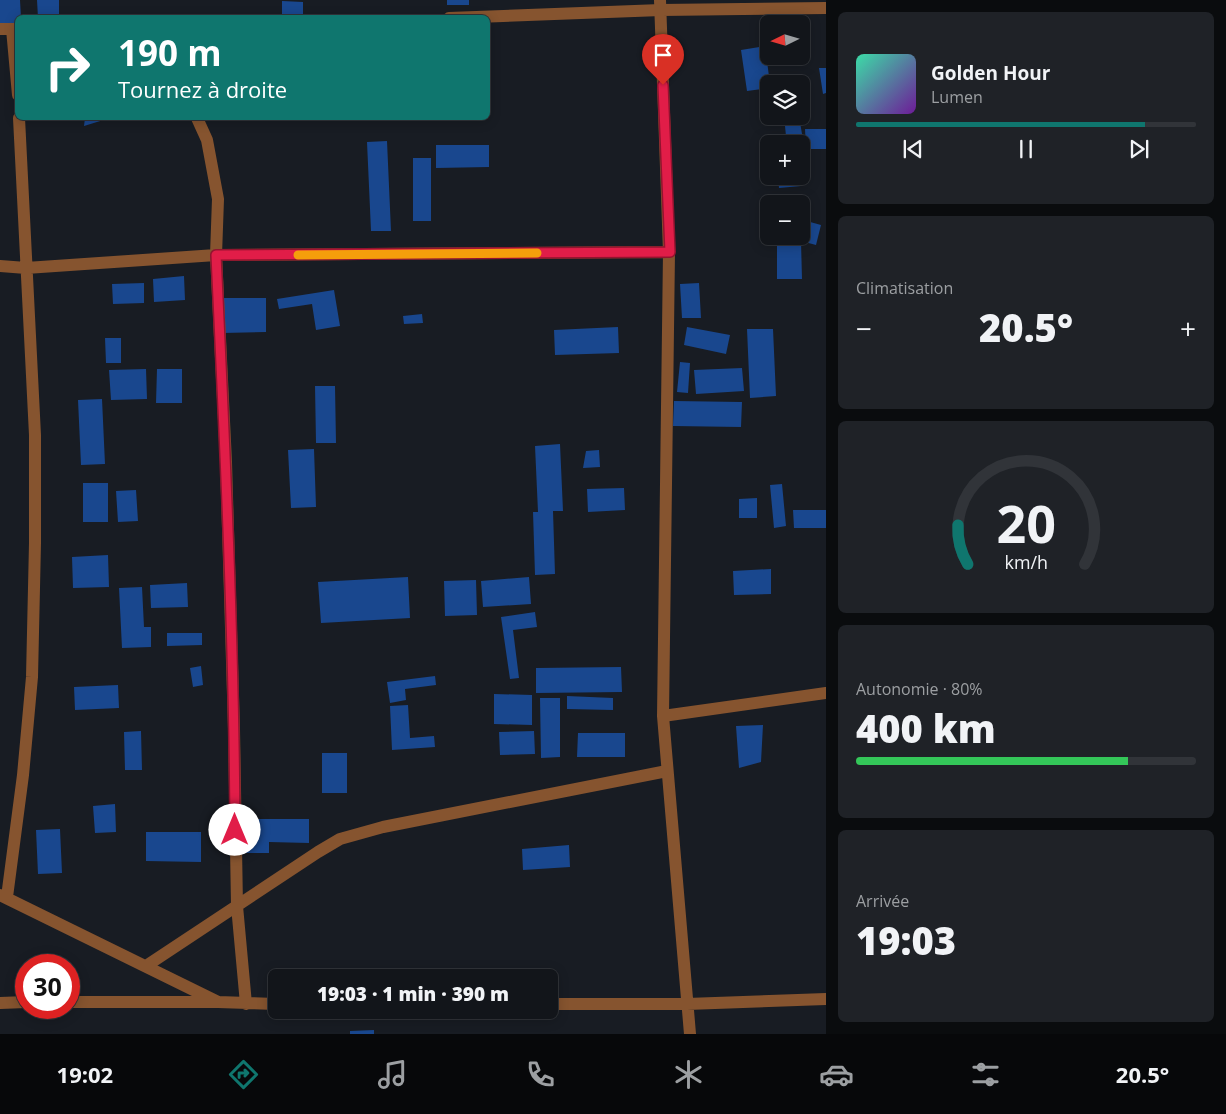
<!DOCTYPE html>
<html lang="fr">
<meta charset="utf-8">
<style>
:root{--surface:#12151a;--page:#1f2227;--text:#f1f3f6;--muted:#9c9fa2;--line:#313439;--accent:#0f766e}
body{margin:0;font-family:"Open Sans",sans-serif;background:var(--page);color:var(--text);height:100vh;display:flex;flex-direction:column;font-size:19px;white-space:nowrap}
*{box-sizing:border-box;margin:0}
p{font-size:16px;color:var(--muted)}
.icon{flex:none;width:28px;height:28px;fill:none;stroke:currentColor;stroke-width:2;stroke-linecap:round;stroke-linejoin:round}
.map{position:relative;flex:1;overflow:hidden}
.panel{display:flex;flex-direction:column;gap:12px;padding:12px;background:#0a0c0e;width:400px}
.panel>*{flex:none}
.top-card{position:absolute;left:15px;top:15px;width:475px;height:105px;border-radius:8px;box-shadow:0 2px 12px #0003,0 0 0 1px var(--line);background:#0f766e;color:#fff;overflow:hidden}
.needle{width:32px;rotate:265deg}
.tools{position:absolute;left:760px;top:15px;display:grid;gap:10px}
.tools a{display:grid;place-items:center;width:50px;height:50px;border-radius:8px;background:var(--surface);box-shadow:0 2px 12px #0003,0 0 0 1px var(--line);font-size:25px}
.speed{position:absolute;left:15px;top:954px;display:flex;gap:10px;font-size:25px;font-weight:700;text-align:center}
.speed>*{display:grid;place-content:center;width:65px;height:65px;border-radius:50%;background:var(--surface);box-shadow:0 2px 12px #0003,0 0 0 1px var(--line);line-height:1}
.speed .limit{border:8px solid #d22;background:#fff;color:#111}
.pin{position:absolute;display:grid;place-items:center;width:42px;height:42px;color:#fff;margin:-51px -21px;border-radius:50% 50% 50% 0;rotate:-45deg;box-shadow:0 0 5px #0007}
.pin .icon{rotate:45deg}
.me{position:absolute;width:55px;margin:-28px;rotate:0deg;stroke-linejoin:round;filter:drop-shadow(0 0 4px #0008)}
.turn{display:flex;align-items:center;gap:18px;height:105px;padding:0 20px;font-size:22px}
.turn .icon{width:65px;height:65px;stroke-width:2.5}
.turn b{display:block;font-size:35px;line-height:42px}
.big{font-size:38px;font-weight:800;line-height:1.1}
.panel .widget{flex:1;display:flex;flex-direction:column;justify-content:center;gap:8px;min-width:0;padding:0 18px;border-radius:8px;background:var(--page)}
.panel .dial{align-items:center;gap:0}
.dial svg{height:130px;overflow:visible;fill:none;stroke:var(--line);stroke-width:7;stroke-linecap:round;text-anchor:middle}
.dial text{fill:var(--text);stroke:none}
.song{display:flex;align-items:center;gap:15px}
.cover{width:60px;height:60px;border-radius:8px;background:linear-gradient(135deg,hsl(160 70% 55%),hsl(280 70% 35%))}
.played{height:5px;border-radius:2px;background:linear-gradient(90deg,var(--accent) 85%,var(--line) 85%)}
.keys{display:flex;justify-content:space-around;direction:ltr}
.heat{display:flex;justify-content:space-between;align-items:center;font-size:28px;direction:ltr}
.charge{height:8px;border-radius:4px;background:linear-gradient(90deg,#34c759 80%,var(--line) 0)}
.trip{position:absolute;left:268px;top:969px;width:290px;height:50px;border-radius:8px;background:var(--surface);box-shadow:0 2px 12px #0003,0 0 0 1px var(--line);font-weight:800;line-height:50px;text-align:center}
.dock{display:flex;height:80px;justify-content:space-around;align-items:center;background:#07080a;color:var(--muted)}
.dock .icon{width:35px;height:35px}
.dock .active{color:var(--accent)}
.dock b{font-size:22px;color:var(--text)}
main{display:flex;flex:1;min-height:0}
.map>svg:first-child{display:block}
.building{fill:#19478e}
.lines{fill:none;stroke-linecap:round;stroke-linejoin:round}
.street{stroke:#86542f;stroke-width:12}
.route-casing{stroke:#92132f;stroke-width:12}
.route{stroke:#e11d48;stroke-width:9}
.slow{stroke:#f59e0b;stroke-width:9}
</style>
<main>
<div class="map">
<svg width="826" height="1034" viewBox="0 0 826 1034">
<rect width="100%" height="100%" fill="#181c23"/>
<path class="building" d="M 0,0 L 20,0 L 21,18 L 18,18 L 18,23 L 0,24 Z
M 37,0 L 59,0 L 59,18 L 38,18 Z
M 447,0 L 469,0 L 469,5 L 447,5 Z
M 282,1 L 303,2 L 303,15 L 282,15 Z
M 765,46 L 770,84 L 769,84 L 769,88 L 747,91 L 741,50 Z
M 819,68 L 826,68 L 826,93 L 823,94 Z
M 784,116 L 799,116 L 802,134 L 786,136 Z
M 85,118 L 110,118 L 84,126 Z
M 805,129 L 826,129 L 826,149 L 806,149 Z
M 387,141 L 391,231 L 371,231 L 367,142 Z
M 436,145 L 489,145 L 489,167 L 436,168 Z
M 413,158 L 431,158 L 431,221 L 413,221 Z
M 778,176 L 801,176 L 801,186 L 779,188 Z
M 801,194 L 801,204 L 777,204 L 777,195 Z
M 803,220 L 821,225 L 816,245 L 801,241 L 802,279 L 777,279 L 777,236 L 801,236 Z
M 184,276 L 185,300 L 154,302 L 153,279 Z
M 144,283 L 144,303 L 113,304 L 112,284 Z
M 699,283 L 701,318 L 682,318 L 680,284 Z
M 334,290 L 340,326 L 316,330 L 312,304 L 279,309 L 277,299 Z
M 222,298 L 266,298 L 266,332 L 222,333 Z
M 422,314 L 423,323 L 404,324 L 403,316 Z
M 618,327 L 619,353 L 555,355 L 554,330 Z
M 687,327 L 730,335 L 726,354 L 684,345 Z
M 747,329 L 773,329 L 776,396 L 750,398 Z
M 105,338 L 121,338 L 121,363 L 106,363 Z
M 680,362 L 690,363 L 688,393 L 677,392 Z
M 742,368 L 744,391 L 696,394 L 694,370 Z
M 146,369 L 147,399 L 111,400 L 109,370 Z
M 157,369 L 182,369 L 182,403 L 156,403 Z
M 315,386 L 335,386 L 336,443 L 316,443 Z
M 102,399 L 105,464 L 81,465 L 78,400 Z
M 674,401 L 742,402 L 741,427 L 673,426 Z
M 560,444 L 563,511 L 553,511 L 555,574 L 535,575 L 533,512 L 538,512 L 535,446 Z
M 314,449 L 316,507 L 291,508 L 288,450 Z
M 599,450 L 600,467 L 583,468 L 586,451 Z
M 83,483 L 108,483 L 108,522 L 83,522 Z
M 782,484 L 786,526 L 774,528 L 770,485 Z
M 624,488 L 625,510 L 588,512 L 587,489 Z
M 136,490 L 138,521 L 118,522 L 116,491 Z
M 757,498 L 757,518 L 739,518 L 739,499 Z
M 793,510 L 826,510 L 826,528 L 794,528 Z
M 108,555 L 109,587 L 73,588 L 72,557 Z
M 771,569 L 771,594 L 734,595 L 733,571 Z
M 408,577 L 410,618 L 321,623 L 318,582 Z
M 529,577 L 531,604 L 483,607 L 481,581 Z
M 476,580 L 477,615 L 445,616 L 444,581 Z
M 187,583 L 188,607 L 151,608 L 150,585 Z
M 142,587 L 144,627 L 151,627 L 151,647 L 122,648 L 119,588 Z
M 535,612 L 537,627 L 513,630 L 519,678 L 510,679 L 501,617 Z
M 167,633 L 202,633 L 202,645 L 167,646 Z
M 201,666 L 203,685 L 193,687 L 190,668 Z
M 621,667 L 622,692 L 536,693 L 536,668 Z
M 435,676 L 436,685 L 405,689 L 406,700 L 390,703 L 387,682 Z
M 118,685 L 119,708 L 75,710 L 74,687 Z
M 494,694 L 532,695 L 532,725 L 494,724 Z
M 567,696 L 613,698 L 613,710 L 567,709 Z
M 540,698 L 560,698 L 560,757 L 541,758 Z
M 408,705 L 410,738 L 434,736 L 435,747 L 392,750 L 390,706 Z
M 763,725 L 761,762 L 739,768 L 736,726 Z
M 141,731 L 142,770 L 125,770 L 124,732 Z
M 534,731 L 535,754 L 500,755 L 499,732 Z
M 578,733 L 625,733 L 625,757 L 577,757 Z
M 322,753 L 347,753 L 347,793 L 322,793 Z
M 115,804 L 116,832 L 95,833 L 93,806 Z
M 246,819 L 309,819 L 309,843 L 269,842 L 269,853 L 246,853 Z
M 60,829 L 62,873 L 38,874 L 36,830 Z
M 146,832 L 201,832 L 201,862 L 146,861 Z
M 569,845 L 570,867 L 523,870 L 522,849 Z
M 374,1030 L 374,1034 L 350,1034 L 350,1031 Z"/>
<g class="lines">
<path class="street" d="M 660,0 L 669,252 L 663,716 L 690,1034
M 449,18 L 661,10 L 826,8
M 0,29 L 18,29
M 12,29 L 18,95
M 197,118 L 207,140 L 218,199 L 216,255 L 226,462 L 234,729 L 237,906 L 246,1004
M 0,266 L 26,268 L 216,255 L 669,252
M 663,716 L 826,693
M 0,895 L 218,1002
M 7,897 L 23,775 L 32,677 L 35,543 L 35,435 L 19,118
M 146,966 L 318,852 L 340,839 L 383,827 L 667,771
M 69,1002 L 218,1002 L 276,1004
M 0,1003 L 26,1002
M 549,1004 L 687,1004 L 826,999"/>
</g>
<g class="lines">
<defs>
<path id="route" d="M 235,830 C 234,639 225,447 216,255 L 670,252 L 663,85"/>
</defs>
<use href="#route" class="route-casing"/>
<use href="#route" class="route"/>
<path class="slow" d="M 298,255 L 537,253"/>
</g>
</svg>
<div class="tools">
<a><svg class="needle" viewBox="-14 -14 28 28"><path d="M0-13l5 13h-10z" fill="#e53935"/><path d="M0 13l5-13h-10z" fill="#9c9fa2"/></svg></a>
<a><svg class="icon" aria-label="layers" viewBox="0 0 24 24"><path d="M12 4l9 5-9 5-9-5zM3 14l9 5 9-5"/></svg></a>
<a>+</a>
<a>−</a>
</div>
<div class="speed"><div class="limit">30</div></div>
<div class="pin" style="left:663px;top:85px;background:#d93025"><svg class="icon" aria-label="arrive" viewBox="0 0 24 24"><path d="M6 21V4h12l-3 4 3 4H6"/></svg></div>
<svg class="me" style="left:235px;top:830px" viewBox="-20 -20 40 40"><circle r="19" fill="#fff"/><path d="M0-13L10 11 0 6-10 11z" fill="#e11d48"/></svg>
<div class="trip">19:03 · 1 min · 390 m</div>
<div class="top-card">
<div class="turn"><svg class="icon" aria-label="right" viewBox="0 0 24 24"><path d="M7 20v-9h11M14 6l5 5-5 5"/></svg><div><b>190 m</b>Tournez à droite</div></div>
</div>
</div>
<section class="panel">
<div class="widget">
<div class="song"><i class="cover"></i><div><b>Golden Hour</b><p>Lumen</p></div></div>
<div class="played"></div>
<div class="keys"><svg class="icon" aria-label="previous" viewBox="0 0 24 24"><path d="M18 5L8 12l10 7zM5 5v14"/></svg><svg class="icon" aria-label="pause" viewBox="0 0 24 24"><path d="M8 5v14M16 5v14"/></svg><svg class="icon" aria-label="next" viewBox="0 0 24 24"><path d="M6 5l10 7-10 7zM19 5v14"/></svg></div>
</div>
<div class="widget"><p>Climatisation</p>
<div class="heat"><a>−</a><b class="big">20.5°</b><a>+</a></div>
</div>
<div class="widget dial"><svg viewBox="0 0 100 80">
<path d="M14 69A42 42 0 1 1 86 69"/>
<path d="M14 69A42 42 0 0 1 8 45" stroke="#0f766e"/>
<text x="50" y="56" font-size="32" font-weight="700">20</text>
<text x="50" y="72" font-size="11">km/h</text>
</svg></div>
<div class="widget"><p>Autonomie · 80%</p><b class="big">400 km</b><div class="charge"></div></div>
<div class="widget"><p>Arrivée</p><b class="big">19:03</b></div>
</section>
</main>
<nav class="dock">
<b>19:02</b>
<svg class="icon active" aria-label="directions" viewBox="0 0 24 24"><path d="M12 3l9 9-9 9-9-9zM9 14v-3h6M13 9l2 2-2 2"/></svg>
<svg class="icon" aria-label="music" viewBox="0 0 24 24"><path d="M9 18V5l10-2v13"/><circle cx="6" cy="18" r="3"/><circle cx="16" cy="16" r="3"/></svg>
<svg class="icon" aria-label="phone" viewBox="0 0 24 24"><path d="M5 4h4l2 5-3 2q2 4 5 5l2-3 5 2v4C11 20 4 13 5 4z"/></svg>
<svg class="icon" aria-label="climate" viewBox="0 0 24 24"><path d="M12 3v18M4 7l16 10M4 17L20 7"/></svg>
<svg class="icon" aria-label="car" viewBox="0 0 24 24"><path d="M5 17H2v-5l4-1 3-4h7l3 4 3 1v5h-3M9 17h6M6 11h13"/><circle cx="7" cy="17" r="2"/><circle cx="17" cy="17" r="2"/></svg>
<svg class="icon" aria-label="filters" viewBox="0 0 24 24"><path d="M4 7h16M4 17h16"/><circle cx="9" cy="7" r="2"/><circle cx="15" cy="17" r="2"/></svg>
<b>20.5°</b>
</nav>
